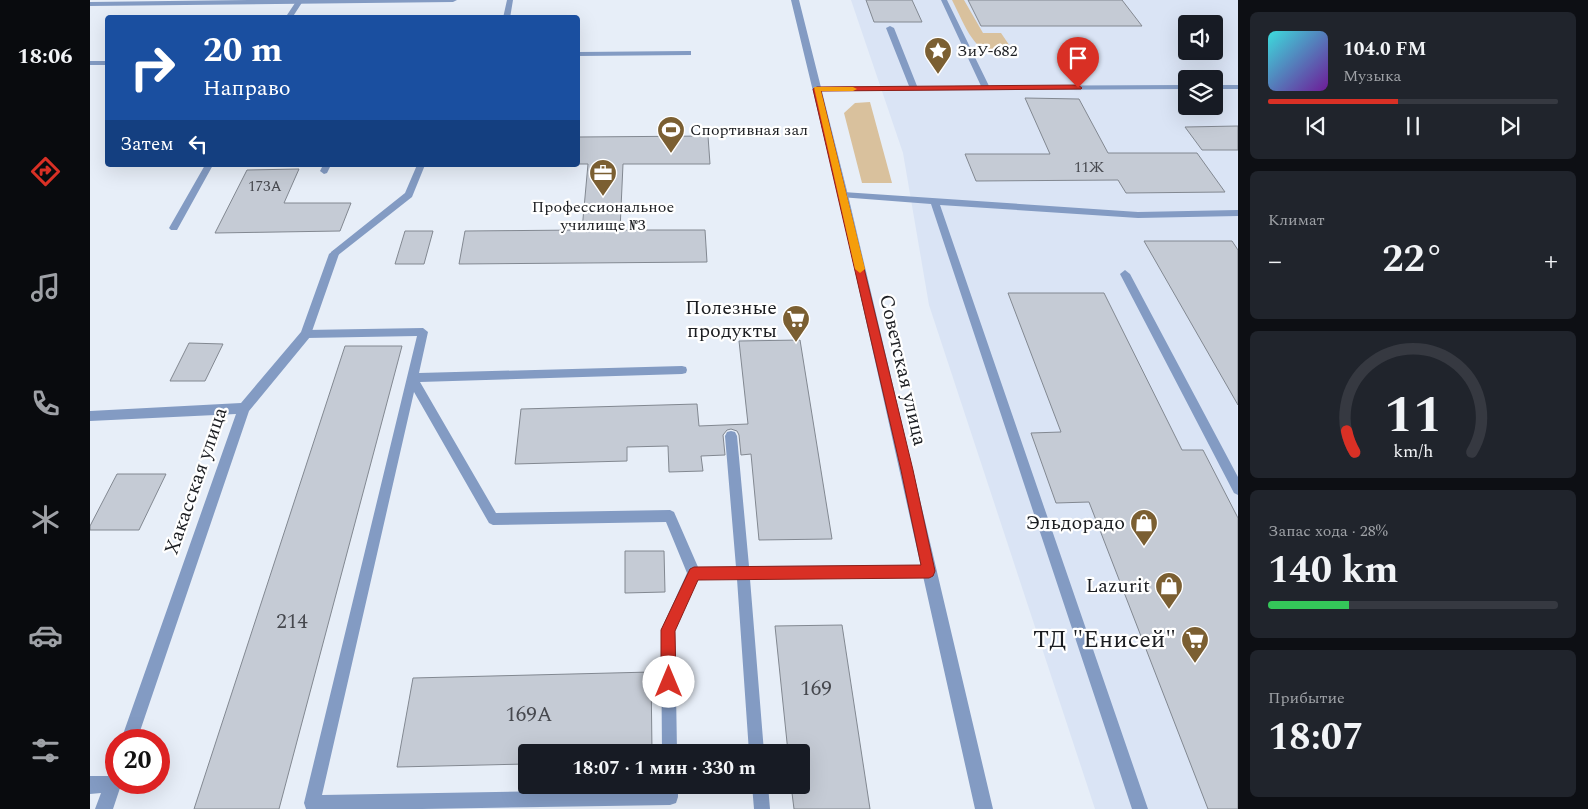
<!DOCTYPE html>
<html lang="ru">
<meta charset="utf-8">
<style>
:root{--surface:#171b24;--page:#20242c;--text:#f1f3f6;--muted:#9ea1a6;--line:#363941;--accent:#d93025}
body{margin:0;font-family:Spectral,serif;background:var(--page);color:var(--text);height:100vh;display:flex;flex-direction:column;font-size:19px;white-space:nowrap}
*{box-sizing:border-box;margin:0}
p{font-size:16px;color:var(--muted)}
.icon{flex:none;width:28px;height:28px;fill:none;stroke:currentColor;stroke-width:2;stroke-linecap:round;stroke-linejoin:round}
.map{position:relative;flex:1;overflow:hidden}
.side{display:flex;flex-direction:column;gap:12px;padding:12px;background:#0d0f14;width:350px}
.side>*{flex:none}
.guide{position:absolute;left:15px;top:15px;width:475px;height:152px;border-radius:5px;box-shadow:0 5px 20px #0002;background:#1a4fa0;color:#fff;overflow:hidden}
.controls{position:absolute;left:1088px;top:15px;display:grid;gap:10px}
.controls a{display:grid;place-items:center;width:45px;height:45px;border-radius:5px;background:var(--surface);box-shadow:0 5px 20px #0002;font-size:25px}
.speed{position:absolute;left:15px;top:729px;display:flex;gap:10px;font-size:25px;font-weight:700;text-align:center}
.speed>*{display:grid;place-content:center;width:65px;height:65px;border-radius:50%;background:var(--surface);box-shadow:0 5px 20px #0002;line-height:1}
.speed .limit{border:8px solid #d22;background:#fff;color:#111}
.pin{position:absolute;display:grid;place-items:center;width:42px;height:42px;color:#fff;margin:-51px -21px;border-radius:50% 50% 50% 0;rotate:-45deg;box-shadow:0 0 5px #0007}
.pin .icon{rotate:45deg}
.me{position:absolute;width:55px;margin:-28px;rotate:0deg;stroke-linejoin:round;filter:drop-shadow(0 0 4px #0008)}
.turn{display:flex;align-items:center;gap:18px;height:105px;padding:0 15px;font-size:22px}
.turn .icon{width:65px;height:65px;stroke-width:2.5}
.turn b{display:block;font-size:35px;line-height:42px}
.then{display:flex;align-items:center;height:48px;padding:0 15px;background:#0003;gap:10px;font-size:19px}
.big{font-size:38px;font-weight:700;line-height:1.1}
.side .tile{flex:1;display:flex;flex-direction:column;justify-content:center;gap:8px;min-width:0;padding:0 18px;border-radius:8px;background:var(--page)}
.side .dial{align-items:center;gap:0}
.dial svg{height:130px;overflow:visible;fill:none;stroke:var(--line);stroke-width:7;stroke-linecap:round;text-anchor:middle}
.dial text{fill:var(--text);stroke:none}
.song{display:flex;align-items:center;gap:15px}
.cover{width:60px;height:60px;border-radius:8px;background:linear-gradient(135deg,hsl(180 70% 55%),hsl(280 70% 35%))}
.played{height:5px;border-radius:2px;background:linear-gradient(90deg,var(--accent) 45%,var(--line) 45%)}
.keys{display:flex;justify-content:space-around;direction:ltr}
.heat{display:flex;justify-content:space-between;align-items:center;font-size:28px;direction:ltr}
.charge{height:8px;border-radius:4px;background:linear-gradient(90deg,#34c759 28%,var(--line) 0)}
.trip{position:absolute;left:428px;top:744px;width:292px;height:50px;border-radius:5px;background:var(--surface);box-shadow:0 5px 20px #0002;font-weight:700;line-height:50px;text-align:center}
main{display:flex;flex:1;min-height:0}
.tab-bar{display:flex;flex-direction:column;width:90px;justify-content:space-around;align-items:center;background:#090b0e;color:var(--muted)}
.tab-bar .icon{width:35px;height:35px}
.tab-bar .current{color:var(--accent)}
.tab-bar b{font-size:22px;color:var(--text)}
.map>svg:first-child{display:block}
.built{fill:#dae4f5;fill-rule:evenodd}
.green{fill:#d9c19d}
.building{fill:#c5cbd5;stroke:#828891}
.lines{fill:none;stroke-linecap:round;stroke-linejoin:round}
.lane{fill:#839bc3;fill-rule:evenodd}
.street{fill:#839bc3;fill-rule:evenodd}
.route{fill:#d93025;stroke:#8d1f18}
.slow{fill:#f59e0b}
.labels{text-anchor:middle;dominant-baseline:central;stroke-width:4.5;stroke-linejoin:round;paint-order:stroke}
.far-number-label{font-size:15px;fill:#46484e}
.far-poi-label{font-size:16px;fill:#1b1d21;stroke:#fff;text-anchor:start}
.poi-label{font-size:20px;fill:#1b1d21;stroke:#fff;text-anchor:end}
.street-label{font-size:20px;fill:#1b1d21;stroke:#fff}
.near-number-label{font-size:21px;fill:#46484e}
.near-poi-label{font-size:24px;fill:#1b1d21;stroke:#fff;text-anchor:end}
</style>
<main>
<nav class="tab-bar">
<b>18:06</b>
<svg class="icon current" aria-label="directions" viewBox="0 0 24 24"><path d="M12 3l9 9-9 9-9-9zM9 14v-3h6M13 9l2 2-2 2"/></svg>
<svg class="icon" aria-label="music" viewBox="0 0 24 24"><path d="M9 18V5l10-2v13"/><circle cx="6" cy="18" r="3"/><circle cx="16" cy="16" r="3"/></svg>
<svg class="icon" aria-label="phone" viewBox="0 0 24 24"><path d="M5 4h4l2 5-3 2q2 4 5 5l2-3 5 2v4C11 20 4 13 5 4z"/></svg>
<svg class="icon" aria-label="climate" viewBox="0 0 24 24"><path d="M12 3v18M4 7l16 10M4 17L20 7"/></svg>
<svg class="icon" aria-label="car" viewBox="0 0 24 24"><path d="M5 17H2v-5l4-1 3-4h7l3 4 3 1v5h-3M9 17h6M6 11h13"/><circle cx="7" cy="17" r="2"/><circle cx="17" cy="17" r="2"/></svg>
<svg class="icon" aria-label="filters" viewBox="0 0 24 24"><path d="M4 7h16M4 17h16"/><circle cx="9" cy="7" r="2"/><circle cx="15" cy="17" r="2"/></svg>
</nav>
<div class="map">
<svg width="1148" height="809" viewBox="0 0 1148 809">
<rect width="100%" height="100%" fill="#e7eef8"/>
<path class="built" d="M 761,0 L 1148,0 L 1148,809 L 1005,809 L 839,305 L 813,153 ZM 1096,24 L 1124,24 L 1124,51 L 1096,51 ZM 1096,79 L 1124,79 L 1124,106 L 1096,106 Z"/>
<path class="green" d="M 862,0 L 874,0 L 893,33 L 911,33 L 926,55 C 886,63 877,29 862,0 Z
M 780,102 L 802,183 L 772,183 L 754,113 L 765,103 Z"/>
<path class="building" d="M 776,0 L 822,0 L 832,22 L 784,22 Z
M 878,0 L 1032,0 L 1052,26 L 891,26 Z
M 935,98 L 989,99 L 1018,153 L 1107,153 L 1135,192 L 1036,193 L 1028,180 L 886,181 L 875,154 L 960,154 Z
M 1148,126 L 1148,150 L 1112,150 L 1095,127 Z
M 618,136 L 620,164 L 533,164 L 530,230 L 615,230 L 617,262 L 369,264 L 375,231 L 492,230 L 498,164 L 488,164 L 488,137 Z
M 209,169 L 194,203 L 261,203 L 250,231 L 125,233 L 157,170 Z
M 315,231 L 343,231 L 334,264 L 305,264 Z
M 1054,241 L 1142,241 L 1148,250 L 1148,405 Z
M 918,293 L 1014,293 L 1092,450 L 1113,450 L 1148,518 L 1148,809 L 1118,809 L 999,502 L 966,503 L 941,433 L 971,432 Z
M 710,340 L 742,539 L 669,540 L 661,454 L 651,455 L 649,435 L 647,431 L 641,429 L 637,430 L 633,435 L 635,455 L 611,456 L 613,471 L 579,472 L 578,446 L 537,447 L 537,461 L 425,464 L 431,409 L 607,404 L 609,426 L 658,424 L 649,341 Z
M 99,343 L 133,344 L 115,381 L 80,381 Z
M 255,346 L 312,346 L 189,809 L 104,809 Z
M 27,474 L 76,474 L 49,530 L 0,530 L 0,526 Z
M 535,551 L 574,551 L 575,592 L 535,593 Z
M 752,625 L 780,809 L 704,809 L 701,785 L 711,785 L 711,752 L 698,752 L 685,626 Z
M 561,672 L 562,752 L 436,752 L 436,764 L 307,767 L 323,678 Z"/>
<g class="lines">
<path class="lane" d="M 207,0 L 213,1 L 202,18 L 195,18 Z
M 417,0 L 423,0 L 420,18 L 413,18 Z
M 851,0 L 857,0 L 899,86 L 1096,85 L 1096,89 L 724,91 L 724,87 L 727,87 L 819,86 L 796,28 L 800,26 L 804,28 L 827,86 L 891,86 Z
M 598,51 L 601,51 L 601,55 L 488,56 L 488,52 Z
M 0,61 L 18,61 L 18,65 L 0,65 Z
M 1124,85 L 1148,85 L 1148,89 L 1124,89 Z
M 115,165 L 123,165 L 87,230 L 81,230 L 79,228 Z
M 233,165 L 241,165 L 237,173 L 234,174 L 230,171 Z
M 327,165 L 335,165 L 322,197 L 247,256 L 241,256 L 241,252 L 315,193 Z
M 753,192 L 1048,212 L 1148,210 L 1148,216 L 1048,218 L 850,205 L 1058,809 L 1042,809 L 841,204 L 750,197 L 750,193 Z
M 1035,270 L 1040,274 L 1148,477 L 1148,495 L 1144,493 L 1030,274 Z
M 333,328 L 338,332 L 329,373 L 592,366 L 596,367 L 597,370 L 596,373 L 592,374 L 330,382 L 406,513 L 580,510 L 584,512 L 608,567 L 646,567 L 635,436 L 637,432 L 641,431 L 645,432 L 647,436 L 659,566 L 839,565 L 844,566 L 846,571 L 844,576 L 839,577 L 660,579 L 674,752 L 659,752 L 647,579 L 608,579 L 585,630 L 587,752 L 572,752 L 571,630 L 597,573 L 576,522 L 403,525 L 399,523 L 324,392 L 232,795 L 572,789 L 572,785 L 588,785 L 588,797 L 586,803 L 580,805 L 332,809 L 216,809 L 214,803 L 327,336 L 216,338 L 211,334 L 216,330 Z
M 662,785 L 678,785 L 680,809 L 664,809 Z"/>
<path class="street" d="M 158,0 L 367,0 L 363,2 L 0,6 L 0,2 Z
M 701,0 L 709,0 L 758,195 L 903,809 L 885,809 L 748,195 Z
M 244,250 L 249,254 L 220,337 L 159,411 L 47,740 L 31,740 L 146,414 L 0,421 L 0,411 L 151,403 L 211,332 L 239,254 Z
M 26,768 L 26,782 L 32,782 L 23,809 L 5,809 L 11,793 L 0,794 L 0,776 L 18,776 L 20,770 Z"/>
</g>
<path class="route" d="M 988,85 L 992,88 L 991,89 L 731,91 L 823,470 L 845,571 L 843,576 L 839,578 L 608,580 L 585,631 L 586,682 L 584,688 L 579,690 L 573,688 L 571,682 L 571,630 L 600,569 L 604,567 L 831,565 L 811,470 L 723,89 L 727,87 Z"/>
<path class="slow" d="M 724,87 L 763,87 L 767,89 L 763,91 L 731,91 L 775,269 L 770,273 L 765,269 Z"/>
<defs>
<symbol id="sight-pin" viewBox="-11 -11 22 30"><path d="M0 17L-7.5 6A9.5 9.5 0 1 1 7.5 6Z" fill="#7b5f32" stroke="#fff"/><path d="M0-6L1.8-2.2L6-1.7L2.9 1.2L3.7 5.4L0 3.3L-3.7 5.4L-2.9 1.2L-6-1.7L-1.8-2.2Z" fill="#fff"/></symbol>
<symbol id="stadium-pin" viewBox="-11 -11 22 30"><path d="M0 17L-7.5 6A9.5 9.5 0 1 1 7.5 6Z" fill="#7b5f32" stroke="#fff"/><path d="M0-5a6.5 5 0 1 0 0 10a6.5 5 0 1 0 0-10ZM-3.5-1.8h7v3.6h-7Z" fill="#fff"/></symbol>
<symbol id="office-pin" viewBox="-11 -11 22 30"><path d="M0 17L-7.5 6A9.5 9.5 0 1 1 7.5 6Z" fill="#7b5f32" stroke="#fff"/><path d="M-6-3h4V-5.5h4V-3h4V5H-6ZM-1-4.5V-3h2v-1.5ZM-6 0V1H6V0Z" fill="#fff"/></symbol>
<symbol id="supermarket-pin" viewBox="-11 -11 22 30"><path d="M0 17L-7.5 6A9.5 9.5 0 1 1 7.5 6Z" fill="#7b5f32" stroke="#fff"/><path d="M-6-5.5h2.5l.6 2H6L4.5 2H-2.5L-4.4-4H-6ZM-1.5 3.2a1.3 1.3 0 1 0 .1 0ZM3 3.2a1.3 1.3 0 1 0 .1 0Z" fill="#fff"/></symbol>
<symbol id="shop-pin" viewBox="-11 -11 22 30"><path d="M0 17L-7.5 6A9.5 9.5 0 1 1 7.5 6Z" fill="#7b5f32" stroke="#fff"/><path d="M-5-2.5h2.3a2.7 3.5 0 0 1 5.4 0H5L5.5 6h-11ZM-1.5-2.5h3a1.5 2.3 0 0 0-3 0Z" fill="#fff"/></symbol>
</defs>
<g fill-rule="evenodd">
<use href="#sight-pin" x="832" y="35" width="32" height="43"/>
<use href="#stadium-pin" x="565" y="114" width="32" height="43"/>
<use href="#office-pin" x="497" y="157" width="32" height="43"/>
<use href="#supermarket-pin" x="690" y="303" width="32" height="43"/>
<use href="#shop-pin" x="1038" y="507" width="32" height="43"/>
<use href="#shop-pin" x="1063" y="570" width="32" height="43"/>
<use href="#supermarket-pin" x="1089" y="624" width="32" height="43"/>
</g>
<g class="labels">
<g class="far-number-label">
<text x="999" y="167">11Ж</text>
<text x="175" y="186">173А</text>
</g>
<g class="far-poi-label">
<text x="867" y="51">ЗиУ-682</text>
<text x="600" y="130">Спортивная зал</text>
<text x="513" y="207" text-anchor="middle">Профессиональное<tspan x="513" dy="18">училище №3</tspan></text>
</g>
<g class="poi-label">
<text x="687" y="308">Полезные<tspan x="687" dy="23">продукты</tspan></text>
<text x="1035" y="523">Эльдорадо</text>
<text x="1060" y="586">Lazurit</text>
</g>
<g class="street-label">
<text transform="translate(813 370) rotate(77)">Советская улица</text>
<text transform="translate(106 481) rotate(-71)">Хакасская улица</text>
</g>
<g class="near-number-label">
<text x="202" y="622">214</text>
<text x="726" y="689">169</text>
<text x="439" y="715">169А</text>
</g>
<g class="near-poi-label">
<text x="1086" y="640">ТД "Енисей"</text>
</g>
</g>
</svg>
<div class="controls">
<a><svg class="icon" aria-label="sound" viewBox="0 0 24 24"><path d="M4 9h4l5-4v14l-5-4H4zM17 9q2 3 0 6"/></svg></a>
<a><svg class="icon" aria-label="layers" viewBox="0 0 24 24"><path d="M12 4l9 5-9 5-9-5zM3 14l9 5 9-5"/></svg></a>
</div>
<div class="speed"><div class="limit">20</div></div>
<div class="pin" style="left:988px;top:88px;background:#d93025"><svg class="icon" aria-label="arrive" viewBox="0 0 24 24"><path d="M6 21V4h12l-3 4 3 4H6"/></svg></div>
<svg class="me" style="left:579px;top:682px" viewBox="-20 -20 40 40"><circle r="19" fill="#fff"/><path d="M0-13L10 11 0 6-10 11z" fill="#d93025"/></svg>
<div class="trip">18:07 · 1 мин · 330 m</div>
<div class="guide">
<div class="turn"><svg class="icon" aria-label="right" viewBox="0 0 24 24"><path d="M7 20v-9h11M14 6l5 5-5 5"/></svg><div><b>20 m</b>Направо</div></div>
<div class="then">Затем<svg class="icon" aria-label="left" viewBox="0 0 24 24"><path d="M17 20v-9H6M10 6l-5 5 5 5"/></svg></div>
</div>
</div>
<section class="side">
<div class="tile">
<div class="song"><i class="cover"></i><div><b>104.0 FM</b><p>Музыка</p></div></div>
<div class="played"></div>
<div class="keys"><svg class="icon" aria-label="previous" viewBox="0 0 24 24"><path d="M18 5L8 12l10 7zM5 5v14"/></svg><svg class="icon" aria-label="pause" viewBox="0 0 24 24"><path d="M8 5v14M16 5v14"/></svg><svg class="icon" aria-label="next" viewBox="0 0 24 24"><path d="M6 5l10 7-10 7zM19 5v14"/></svg></div>
</div>
<div class="tile"><p>Климат</p>
<div class="heat"><a>−</a><b class="big">22°</b><a>+</a></div>
</div>
<div class="tile dial"><svg viewBox="0 0 100 80">
<path d="M14 69A42 42 0 1 1 86 69"/>
<path d="M14 69A42 42 0 0 1 9 56" stroke="#d93025"/>
<text x="50" y="56" font-size="32" font-weight="700">11</text>
<text x="50" y="72" font-size="11">km/h</text>
</svg></div>
<div class="tile"><p>Запас хода · 28%</p><b class="big">140 km</b><div class="charge"></div></div>
<div class="tile"><p>Прибытие</p><b class="big">18:07</b></div>
</section>
</main>
